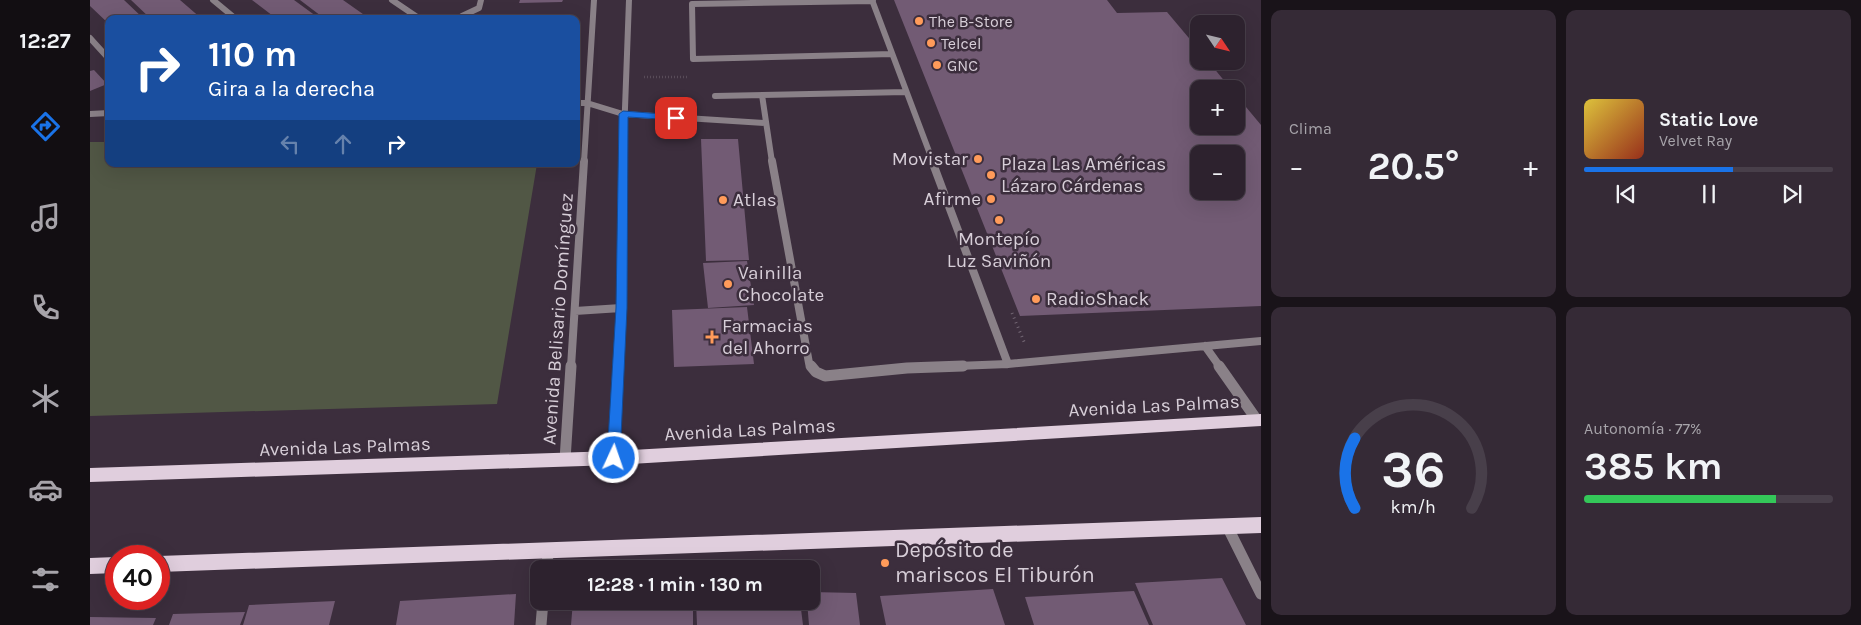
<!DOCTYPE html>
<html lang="es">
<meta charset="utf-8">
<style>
:root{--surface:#2d222e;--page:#352a36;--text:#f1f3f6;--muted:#a7a4aa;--line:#483f4a;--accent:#1a73e8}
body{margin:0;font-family:Karla,sans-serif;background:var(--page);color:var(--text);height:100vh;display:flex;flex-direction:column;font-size:19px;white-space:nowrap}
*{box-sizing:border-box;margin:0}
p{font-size:16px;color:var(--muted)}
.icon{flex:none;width:28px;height:28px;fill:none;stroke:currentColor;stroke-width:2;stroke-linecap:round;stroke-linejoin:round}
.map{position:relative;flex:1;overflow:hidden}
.side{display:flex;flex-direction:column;gap:10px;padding:10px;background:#191319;width:600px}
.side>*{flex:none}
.banner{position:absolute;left:15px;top:15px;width:475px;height:152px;border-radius:10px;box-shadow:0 5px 20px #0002,0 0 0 1px var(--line);background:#1a4fa0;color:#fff;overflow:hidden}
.needle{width:32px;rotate:125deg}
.fabs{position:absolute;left:1100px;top:15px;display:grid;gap:10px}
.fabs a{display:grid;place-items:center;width:55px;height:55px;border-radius:10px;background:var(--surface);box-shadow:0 5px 20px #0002,0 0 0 1px var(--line);font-size:25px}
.speed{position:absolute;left:15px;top:545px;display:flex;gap:10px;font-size:25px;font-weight:700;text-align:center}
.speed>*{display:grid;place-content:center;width:65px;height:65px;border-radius:50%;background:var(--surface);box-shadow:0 5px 20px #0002,0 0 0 1px var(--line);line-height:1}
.speed .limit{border:8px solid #d22;background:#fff;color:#111}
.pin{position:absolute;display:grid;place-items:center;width:42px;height:42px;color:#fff;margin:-21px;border-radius:10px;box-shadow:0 2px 8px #0006}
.me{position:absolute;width:55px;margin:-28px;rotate:3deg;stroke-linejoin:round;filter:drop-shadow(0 0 4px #0008)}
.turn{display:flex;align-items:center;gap:18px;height:105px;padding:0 20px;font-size:22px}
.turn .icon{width:65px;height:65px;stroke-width:2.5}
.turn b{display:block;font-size:35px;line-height:42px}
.lanes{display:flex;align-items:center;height:48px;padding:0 20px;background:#0003;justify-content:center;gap:25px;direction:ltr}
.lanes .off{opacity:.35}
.big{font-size:38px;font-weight:700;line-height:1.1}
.side .widget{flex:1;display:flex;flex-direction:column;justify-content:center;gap:8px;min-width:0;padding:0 18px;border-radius:10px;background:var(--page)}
.side .dial{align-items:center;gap:0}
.dial svg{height:130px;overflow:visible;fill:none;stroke:var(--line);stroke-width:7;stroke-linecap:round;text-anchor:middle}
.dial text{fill:var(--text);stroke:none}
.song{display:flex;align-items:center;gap:15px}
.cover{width:60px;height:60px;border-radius:8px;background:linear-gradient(135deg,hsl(50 70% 55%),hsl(10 70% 35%))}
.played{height:5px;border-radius:2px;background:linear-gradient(90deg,var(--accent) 60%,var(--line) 60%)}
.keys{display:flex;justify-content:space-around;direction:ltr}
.heat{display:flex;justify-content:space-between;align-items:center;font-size:28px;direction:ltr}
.charge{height:8px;border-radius:4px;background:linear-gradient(90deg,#34c759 77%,var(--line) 0)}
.side .tiles{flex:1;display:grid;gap:10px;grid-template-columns:repeat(2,1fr)}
.trip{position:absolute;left:440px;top:560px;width:290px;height:50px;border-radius:10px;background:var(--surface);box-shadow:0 5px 20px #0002,0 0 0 1px var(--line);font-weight:700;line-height:50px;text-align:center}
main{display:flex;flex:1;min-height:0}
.tab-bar{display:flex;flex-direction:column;width:90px;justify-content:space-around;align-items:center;background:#120e12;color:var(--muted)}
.tab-bar .icon{width:35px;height:35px}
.tab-bar .current{color:var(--accent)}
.tab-bar b{font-size:22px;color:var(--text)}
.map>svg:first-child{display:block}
.green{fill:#515745}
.building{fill:#725b74;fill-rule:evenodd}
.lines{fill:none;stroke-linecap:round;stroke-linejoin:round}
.path-far1{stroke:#746875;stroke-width:2.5;stroke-dasharray:0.5 2.5;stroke-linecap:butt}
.path{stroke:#746875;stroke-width:3;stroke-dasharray:1 4;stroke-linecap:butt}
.minor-far2{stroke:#8a8188;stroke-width:6}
.minor-far1{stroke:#8a8188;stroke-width:8}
.minor{stroke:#8a8188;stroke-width:11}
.major{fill:#e0cedd;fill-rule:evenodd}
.route{fill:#1a73e8;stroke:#114b97}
.poi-dot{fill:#ff9b5a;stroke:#3c2e3d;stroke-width:2}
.labels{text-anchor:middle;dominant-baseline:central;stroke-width:5;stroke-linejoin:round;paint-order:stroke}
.far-poi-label{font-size:16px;fill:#d7ced8;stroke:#3c2e3d;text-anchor:start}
.poi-label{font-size:19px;fill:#d7ced8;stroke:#3c2e3d;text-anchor:start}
.street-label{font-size:19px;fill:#d7ced8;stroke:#3c2e3d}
.near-poi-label{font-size:22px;fill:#d7ced8;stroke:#3c2e3d;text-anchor:start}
</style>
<main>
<nav class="tab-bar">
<b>12:27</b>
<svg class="icon current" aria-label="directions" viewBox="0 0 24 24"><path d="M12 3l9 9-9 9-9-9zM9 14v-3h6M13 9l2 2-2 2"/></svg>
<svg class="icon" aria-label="music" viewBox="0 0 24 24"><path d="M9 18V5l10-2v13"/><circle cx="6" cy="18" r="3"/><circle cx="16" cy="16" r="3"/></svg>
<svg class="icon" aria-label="phone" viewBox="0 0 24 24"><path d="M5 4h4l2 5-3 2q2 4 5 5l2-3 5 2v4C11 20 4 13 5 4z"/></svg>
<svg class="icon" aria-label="climate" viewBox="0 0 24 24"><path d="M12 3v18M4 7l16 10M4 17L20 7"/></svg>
<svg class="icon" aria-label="car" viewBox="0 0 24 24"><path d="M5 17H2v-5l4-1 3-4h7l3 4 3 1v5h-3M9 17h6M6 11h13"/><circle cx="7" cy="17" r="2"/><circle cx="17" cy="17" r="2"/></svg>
<svg class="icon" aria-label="filters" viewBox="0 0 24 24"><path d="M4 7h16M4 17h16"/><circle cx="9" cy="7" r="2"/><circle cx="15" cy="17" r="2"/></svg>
</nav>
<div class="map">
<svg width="1171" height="625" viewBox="0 0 1171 625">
<rect width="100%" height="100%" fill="#3c2e3d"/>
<path class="green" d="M 0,142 L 19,142 L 19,164 L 447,164 L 407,404 L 0,416 Z"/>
<path class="building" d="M 0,0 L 34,0 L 54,19 L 19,19 L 19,24 L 0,6 Z
M 41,0 L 90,0 L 112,19 L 61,19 Z
M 162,0 L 204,0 L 230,19 L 187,19 Z
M 210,0 L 253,0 L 280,19 L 235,19 Z
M 430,0 L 473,0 L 472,2 L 429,3 Z
M 804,0 L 1017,0 L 1027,13 L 1077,12 L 1109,50 L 1109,61 L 1118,61 L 1141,89 L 1109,89 L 1109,126 L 1146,126 L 1146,95 L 1171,125 L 1171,306 L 930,316 ZM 1109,154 L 1146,154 L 1146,191 L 1109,191 Z
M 4,70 L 17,84 L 0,91 L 0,71 Z
M 611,139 L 648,139 L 659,260 L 616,261 Z
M 657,261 L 664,305 L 618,308 L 613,263 Z
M 657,307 L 664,364 L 584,367 L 582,310 Z
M 1132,578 L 1156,625 L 1063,625 L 1045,583 Z
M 903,589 L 915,625 L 796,625 L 790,596 Z
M 1044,591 L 1059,625 L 944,625 L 935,597 Z
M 721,592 L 766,593 L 770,625 L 719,625 L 717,601 L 721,601 Z
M 426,594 L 424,625 L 306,625 L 310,601 Z
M 245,601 L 239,625 L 153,625 L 159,605 Z
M 483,601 L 603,601 L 603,625 L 481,625 Z
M 606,601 L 710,601 L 713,625 L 607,625 Z
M 155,612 L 150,625 L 79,625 L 83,614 Z
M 0,617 L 66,618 L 63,625 L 0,625 Z"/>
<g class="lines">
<path class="path-far1" d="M 554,77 L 598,77"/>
<path class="path" d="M 922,313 L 935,344"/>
<path class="minor-far2" d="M 123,0 L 146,19
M 302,0 L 330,19
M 782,0 L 843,162
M 783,1 L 602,4 L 603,59 L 802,54
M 372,16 L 389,8 L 391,0
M 0,38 L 19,59
M 672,95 L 682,162
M 625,96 L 816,92
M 486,103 L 497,103 L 533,114 L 675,123
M 0,114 L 19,113
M 494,162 L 504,0
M 533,162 L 539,0"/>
<path class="minor-far1" d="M 682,161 L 719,363 L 722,367
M 842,161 L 918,364
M 485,311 L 531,308
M 1115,346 L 1130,367
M 481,367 L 494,161
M 528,367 L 531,308 L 533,161
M 841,367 L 918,364 L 1171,341"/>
<path class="minor" d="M 721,366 L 726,372 L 735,376 L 817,368 L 873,366
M 1129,366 L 1167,420
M 524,458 L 528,366
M 475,460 L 481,366
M 1137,526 L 1171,594
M 457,569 L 458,551
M 451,625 L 453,601"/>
<path class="major" d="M 1171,414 L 1171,426 L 524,465 L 0,482 L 0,468 L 524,451 Z
M 1171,517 L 1171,533 L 69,572 L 69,556 Z
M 26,557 L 26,573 L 0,574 L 0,558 Z"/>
</g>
<path class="route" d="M 533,111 L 586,115 L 591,118 L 586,120 L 538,117 L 537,308 L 530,458 L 528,463 L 524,464 L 519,463 L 517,458 L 526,308 L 529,114 Z"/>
<g class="poi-dot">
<circle cx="829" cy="21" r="5"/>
<circle cx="841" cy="43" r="5"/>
<circle cx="847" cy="65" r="5"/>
<circle cx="888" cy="159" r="5"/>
<circle cx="901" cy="175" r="5"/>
<circle cx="901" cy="199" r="5"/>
<circle cx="633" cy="200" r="5"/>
<circle cx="909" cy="220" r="5"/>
<circle cx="638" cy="284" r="5"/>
<circle cx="946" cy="299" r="5"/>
<path d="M619.5 329.5h5v5h5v5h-5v5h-5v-5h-5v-5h5z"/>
<circle cx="795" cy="563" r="5"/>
</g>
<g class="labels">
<g class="far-poi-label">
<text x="839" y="21">The B-Store</text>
<text x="851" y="43">Telcel</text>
<text x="857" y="65">GNC</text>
</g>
<g class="poi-label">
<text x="878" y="159" text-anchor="end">Movistar</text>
<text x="911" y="164">Plaza Las Américas<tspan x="911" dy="22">Lázaro Cárdenas</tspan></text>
<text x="891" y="199" text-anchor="end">Afirme</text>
<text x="643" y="200">Atlas</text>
<text x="909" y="239" text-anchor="middle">Montepío<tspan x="909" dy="22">Luz Saviñón</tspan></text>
<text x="648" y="273">Vainilla<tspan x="648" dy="22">Chocolate</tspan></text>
<text x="956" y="299">RadioShack</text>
<text x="632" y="326">Farmacias<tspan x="632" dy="22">del Ahorro</tspan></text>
</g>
<g class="street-label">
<text transform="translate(468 319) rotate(-86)">Avenida Belisario Domínguez</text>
<text transform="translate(1064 406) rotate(-3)">Avenida Las Palmas</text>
<text transform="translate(660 430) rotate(-3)">Avenida Las Palmas</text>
<text transform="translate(255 447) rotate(-2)">Avenida Las Palmas</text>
</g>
<g class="near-poi-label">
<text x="805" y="550">Depósito de<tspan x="805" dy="25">mariscos El Tiburón</tspan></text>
</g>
</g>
</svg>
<div class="fabs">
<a><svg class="needle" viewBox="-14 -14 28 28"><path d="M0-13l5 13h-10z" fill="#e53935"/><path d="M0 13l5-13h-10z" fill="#a7a4aa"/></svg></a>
<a>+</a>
<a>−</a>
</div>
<div class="speed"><div class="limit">40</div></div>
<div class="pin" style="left:586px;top:118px;background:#d93025"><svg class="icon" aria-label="arrive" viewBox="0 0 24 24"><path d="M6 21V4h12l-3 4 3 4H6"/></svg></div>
<svg class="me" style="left:524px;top:458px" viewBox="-20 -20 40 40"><circle r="17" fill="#1a73e8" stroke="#fff" stroke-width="3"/><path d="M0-11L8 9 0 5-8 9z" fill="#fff"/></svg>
<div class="trip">12:28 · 1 min · 130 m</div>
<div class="banner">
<div class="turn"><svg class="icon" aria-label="right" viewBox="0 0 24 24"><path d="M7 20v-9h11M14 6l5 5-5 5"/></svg><div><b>110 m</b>Gira a la derecha</div></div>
<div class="lanes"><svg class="icon off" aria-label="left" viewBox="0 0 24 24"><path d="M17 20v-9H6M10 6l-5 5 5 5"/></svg><svg class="icon off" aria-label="ahead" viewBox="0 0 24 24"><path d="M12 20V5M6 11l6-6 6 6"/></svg><svg class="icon" aria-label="right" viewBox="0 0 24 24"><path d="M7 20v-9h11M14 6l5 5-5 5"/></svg></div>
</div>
</div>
<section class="side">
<div class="tiles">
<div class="widget"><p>Clima</p>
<div class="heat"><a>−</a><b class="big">20.5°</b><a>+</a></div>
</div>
<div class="widget">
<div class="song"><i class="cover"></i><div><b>Static Love</b><p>Velvet Ray</p></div></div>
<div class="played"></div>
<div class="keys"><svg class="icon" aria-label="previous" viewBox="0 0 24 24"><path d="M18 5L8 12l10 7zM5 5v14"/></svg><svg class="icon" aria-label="pause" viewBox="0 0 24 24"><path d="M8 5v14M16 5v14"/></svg><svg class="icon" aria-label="next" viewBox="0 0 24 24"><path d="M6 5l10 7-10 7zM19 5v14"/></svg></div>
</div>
<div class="widget dial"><svg viewBox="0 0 100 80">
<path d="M14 69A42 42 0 1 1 86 69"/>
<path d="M14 69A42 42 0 0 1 14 26" stroke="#1a73e8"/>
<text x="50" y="56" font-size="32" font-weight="700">36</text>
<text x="50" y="72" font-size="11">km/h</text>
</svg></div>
<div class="widget"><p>Autonomía · 77%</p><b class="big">385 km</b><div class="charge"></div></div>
</div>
</section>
</main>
